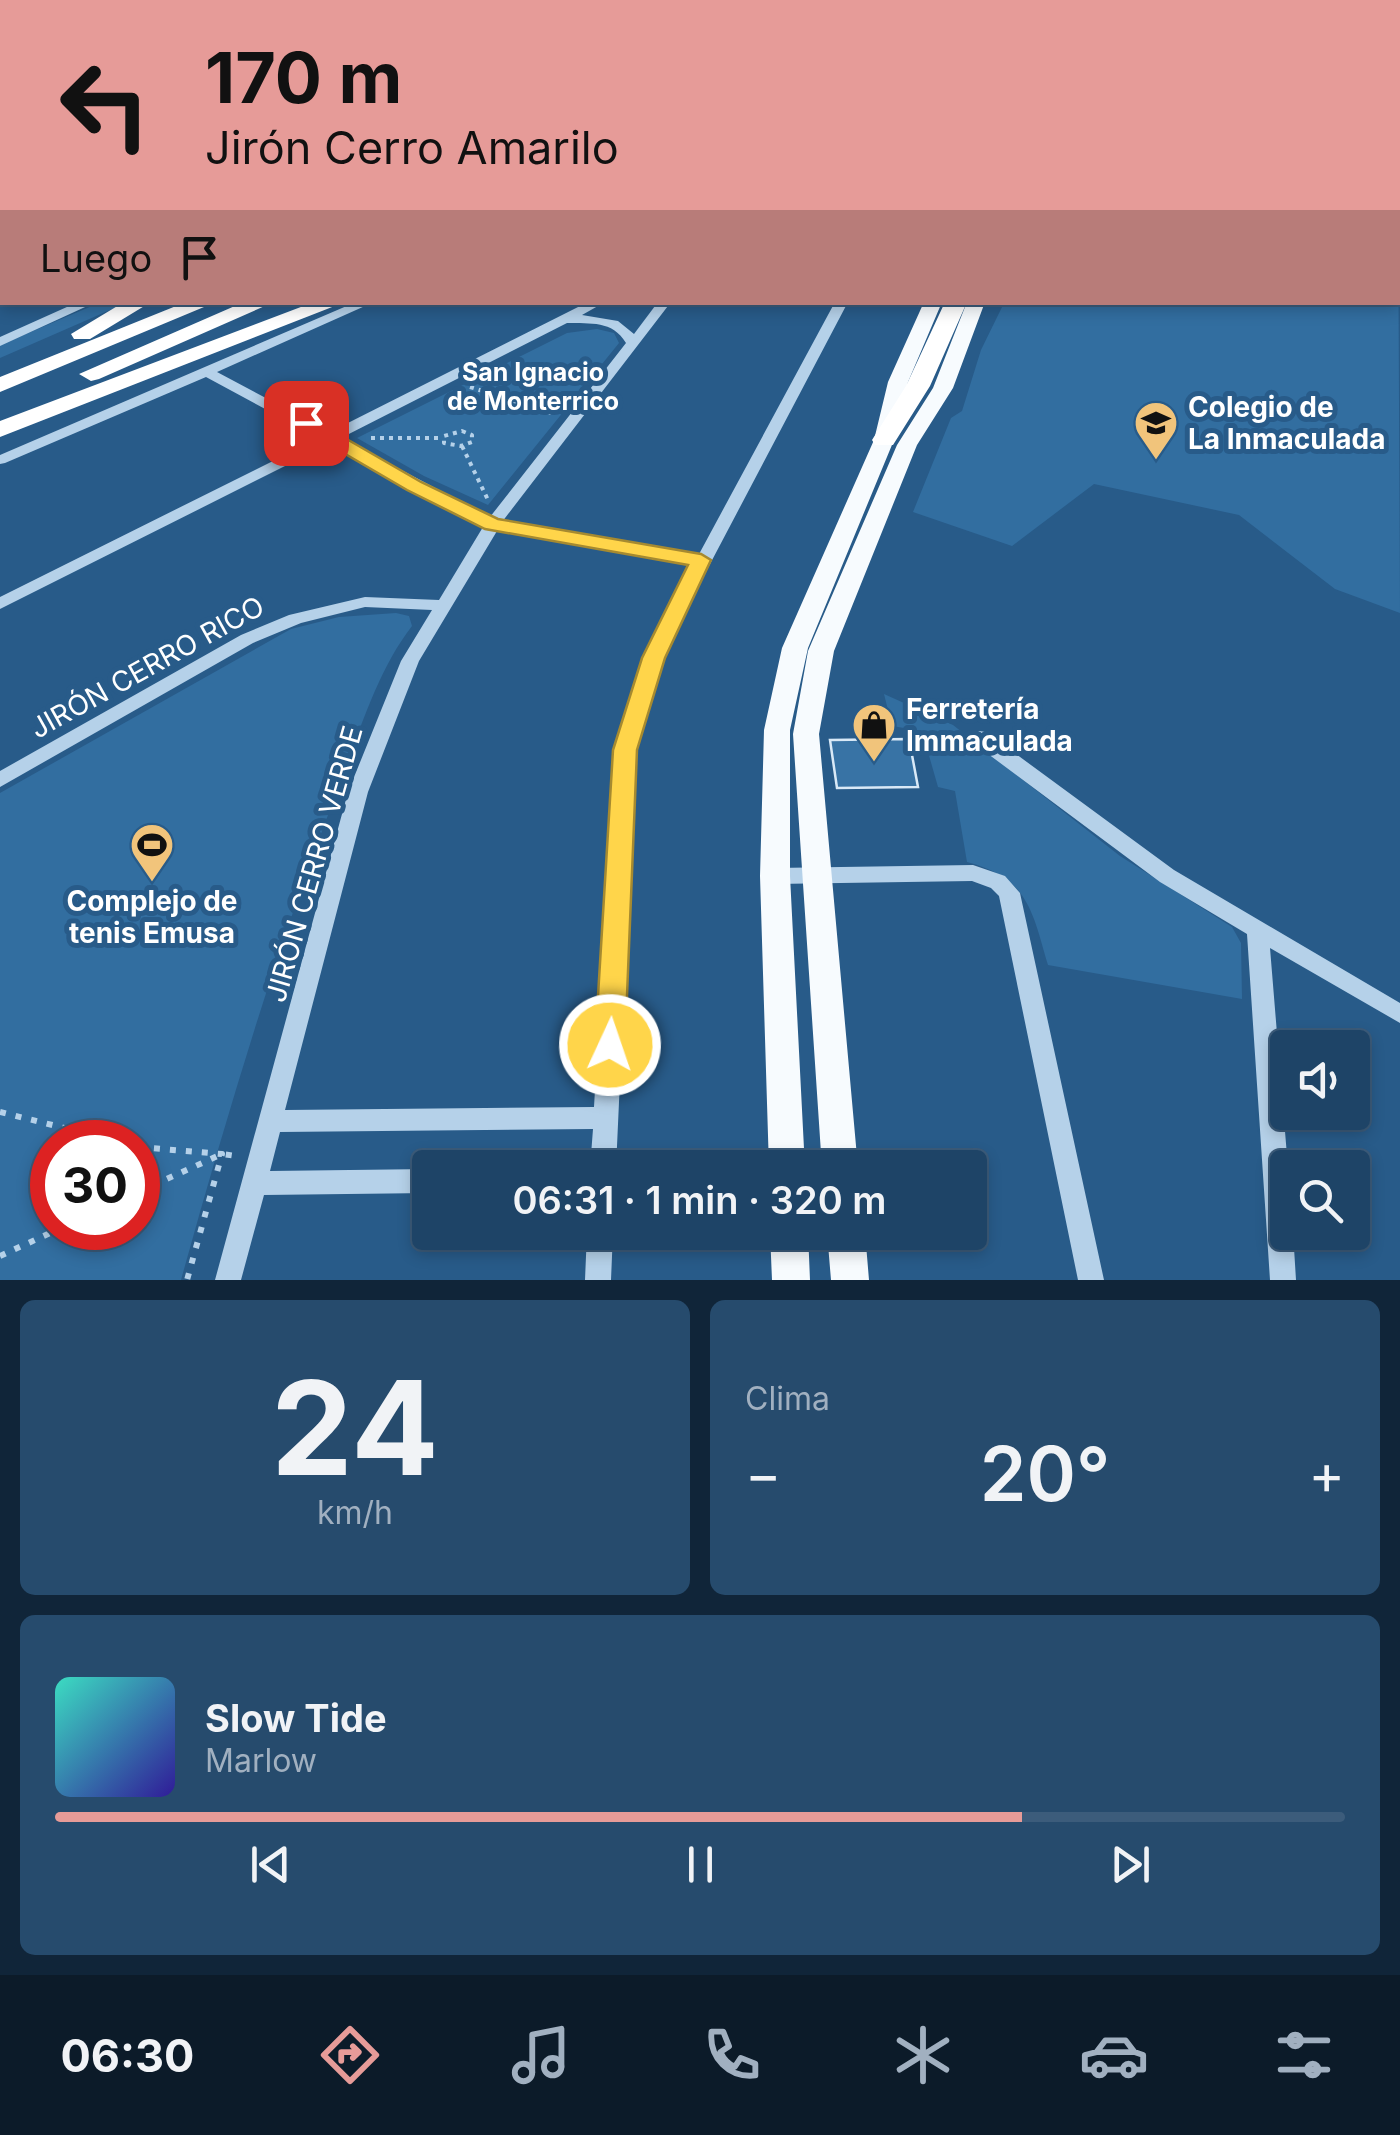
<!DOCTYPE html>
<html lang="es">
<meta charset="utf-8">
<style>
:root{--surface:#1e4467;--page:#264b6d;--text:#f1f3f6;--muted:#a1b0c0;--line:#3c5c7b;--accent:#e69b98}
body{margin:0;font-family:Inter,sans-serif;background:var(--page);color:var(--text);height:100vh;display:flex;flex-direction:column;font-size:38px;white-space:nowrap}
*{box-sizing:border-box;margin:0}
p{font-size:32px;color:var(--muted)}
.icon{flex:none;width:55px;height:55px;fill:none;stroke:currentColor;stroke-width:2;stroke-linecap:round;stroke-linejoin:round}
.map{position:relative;height:1280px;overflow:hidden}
.sheet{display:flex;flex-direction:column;gap:20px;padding:20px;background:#102539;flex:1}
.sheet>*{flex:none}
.guide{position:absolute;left:0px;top:0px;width:1400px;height:305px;box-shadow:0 5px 15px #0003,0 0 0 2px var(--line);background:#e69b98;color:#111;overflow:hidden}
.tools{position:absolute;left:1270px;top:1030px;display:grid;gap:20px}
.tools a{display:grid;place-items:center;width:100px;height:100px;border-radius:10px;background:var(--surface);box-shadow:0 5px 15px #0003,0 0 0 2px var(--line);font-size:50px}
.speed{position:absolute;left:30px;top:1120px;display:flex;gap:20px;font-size:50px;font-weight:700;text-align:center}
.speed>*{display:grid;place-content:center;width:130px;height:130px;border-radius:50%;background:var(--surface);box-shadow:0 5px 15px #0003,0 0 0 2px var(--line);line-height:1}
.speed .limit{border:15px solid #d22;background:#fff;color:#111}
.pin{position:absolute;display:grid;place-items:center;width:85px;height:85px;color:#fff;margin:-42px;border-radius:20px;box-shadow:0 5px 15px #0006}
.me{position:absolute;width:110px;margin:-55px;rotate:3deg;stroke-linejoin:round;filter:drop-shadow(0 0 8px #0008)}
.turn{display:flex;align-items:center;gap:35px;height:210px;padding:0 40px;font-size:45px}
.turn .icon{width:130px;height:130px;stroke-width:2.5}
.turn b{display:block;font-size:70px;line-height:85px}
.then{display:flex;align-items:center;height:95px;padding:0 40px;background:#0003;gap:20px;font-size:38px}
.big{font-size:75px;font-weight:600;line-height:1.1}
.sheet .widget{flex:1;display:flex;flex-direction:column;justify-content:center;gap:15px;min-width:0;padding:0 35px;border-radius:15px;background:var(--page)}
.sheet .dial{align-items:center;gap:0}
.dial b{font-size:130px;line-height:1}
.song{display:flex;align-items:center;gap:30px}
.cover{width:120px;height:120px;border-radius:15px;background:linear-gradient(135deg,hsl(170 70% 55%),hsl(250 70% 35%))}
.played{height:10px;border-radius:5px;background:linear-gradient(90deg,var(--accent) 75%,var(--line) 75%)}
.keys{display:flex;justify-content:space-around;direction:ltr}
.heat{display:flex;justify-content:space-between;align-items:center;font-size:55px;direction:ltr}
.sheet .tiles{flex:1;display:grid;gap:20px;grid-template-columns:1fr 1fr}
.widget:last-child{grid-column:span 2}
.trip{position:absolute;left:412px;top:1150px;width:575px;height:100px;border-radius:10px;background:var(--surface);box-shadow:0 5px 15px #0003,0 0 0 2px var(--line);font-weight:600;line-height:100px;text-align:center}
.tabs{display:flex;height:160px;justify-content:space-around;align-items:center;background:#0c1b29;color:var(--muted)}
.tabs .icon{width:70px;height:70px}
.tabs .current{color:var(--accent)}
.tabs b{font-size:45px;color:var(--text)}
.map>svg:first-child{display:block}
.green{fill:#326ea0;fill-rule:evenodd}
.building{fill:#3873a5;stroke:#d9e9f7;stroke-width:2.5}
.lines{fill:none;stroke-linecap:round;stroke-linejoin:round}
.minor-tunnel{stroke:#48749b;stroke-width:9;stroke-dasharray:9 5;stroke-linecap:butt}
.path-far2{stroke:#b5d1e9;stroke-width:2.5;stroke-dasharray:2.5 4;stroke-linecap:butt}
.path-far1{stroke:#b5d1e9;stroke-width:4;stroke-dasharray:4 5;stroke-linecap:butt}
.path{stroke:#b5d1e9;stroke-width:6;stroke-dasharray:6 10;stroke-linecap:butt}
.minor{fill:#b5d1e9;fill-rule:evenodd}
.major{fill:#f7fbfe;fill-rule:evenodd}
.highway{fill:#fff;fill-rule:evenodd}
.route{fill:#ffd54a;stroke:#a68a30;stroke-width:2.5}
.labels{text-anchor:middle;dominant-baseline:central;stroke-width:10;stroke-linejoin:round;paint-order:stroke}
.far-neighbourhood-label{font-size:25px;font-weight:bold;fill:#fff;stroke:#285b89}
.poi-label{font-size:28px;font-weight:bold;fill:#fff;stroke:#285b89;text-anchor:start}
.street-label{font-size:28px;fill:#fff;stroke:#285b89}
</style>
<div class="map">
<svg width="1400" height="1280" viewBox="0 0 1400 1280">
<rect width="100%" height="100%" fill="#285b89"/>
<path class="green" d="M 1398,189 L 1400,613 L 1335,589 L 1239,515 L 1094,484 L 1012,546 L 913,512 L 951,418 L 962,411 L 981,350 L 1004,303 L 1398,302 Z
M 99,303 L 126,303 L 0,358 L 0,345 Z
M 597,329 L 614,333 L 619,343 L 488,505 L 424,476 L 357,438 L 567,333 Z
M 396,613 L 409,616 L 412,626 C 377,671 359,733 339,786 C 277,947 227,1114 181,1280 L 0,1280 L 0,793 L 291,629 L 339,617 ZM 52,1142 L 138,1142 L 138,1228 L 52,1228 Z
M 884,694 L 953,725 L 1120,856 L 1232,927 L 1241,943 L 1242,999 L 1048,965 C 1032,910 1028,878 967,862 L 955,791 L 938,787 L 922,731 L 892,726 Z"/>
<path class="building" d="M 909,739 L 918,787 L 837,788 L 830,740 Z"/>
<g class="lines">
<path class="minor-tunnel" d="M 71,0 L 75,2"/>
<path class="path-far2" d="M 469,0 L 478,2
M 608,0 L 618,2
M 641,0 L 651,2
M 871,2 L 878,0"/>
<path class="path-far1" d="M 470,387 L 555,414
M 462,431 L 472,435 L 472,442 L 461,446 L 444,443 L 444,436 Z
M 371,438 L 443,438
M 462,446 L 489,502"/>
<path class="path" d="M 0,1112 L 121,1142
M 138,1147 L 222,1154 L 187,1280
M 629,1158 L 758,1156
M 138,1192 L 222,1154 L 236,1156
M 0,1256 L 61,1228"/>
<path class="minor" d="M 1254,0 L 1288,0 L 1290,2 L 1259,2 Z
M 1398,11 L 1400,11 L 1400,15 L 1398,15 Z
M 1398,55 L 1400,55 L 1400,61 L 1398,61 Z
M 1398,101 L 1400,101 L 1400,107 L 1398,107 Z
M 2,116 L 2,122 L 0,123 L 0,117 Z
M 78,302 L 96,302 L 0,346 L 0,337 Z
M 356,302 L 374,302 L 217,372 L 330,432 L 588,302 L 605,302 L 582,315 L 618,321 L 634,334 L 658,302 L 671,302 L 502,522 L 698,556 L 835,302 L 848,302 L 680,621 L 644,705 L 635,750 L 616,1168 L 590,1168 L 593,1129 L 280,1132 L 270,1171 L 430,1169 L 430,1193 L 264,1195 L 241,1280 L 215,1280 L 348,792 L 401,661 L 432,610 L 365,607 L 301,623 L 253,643 L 0,787 L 0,771 L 241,635 L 289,615 L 365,597 L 439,600 L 483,527 L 329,444 L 0,609 L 0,597 L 319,438 L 206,377 L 5,463 L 0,464 L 0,455 ZM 567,323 C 591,324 612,320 626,343 L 490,517 L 341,438 ZM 497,531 L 693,565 C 661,624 631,684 615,750 L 594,1107 L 285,1110 L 368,792 L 419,661 Z
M 979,731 L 986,732 L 1174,870 L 1400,1003 L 1400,1023 L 1270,948 L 1288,1168 L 1288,1232 L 1293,1232 L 1296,1280 L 1270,1280 L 1247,934 L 1160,882 L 972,742 L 970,737 L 972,732 Z
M 973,865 L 1005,876 L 1020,893 L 1104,1280 L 1078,1280 L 999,896 L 991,888 L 972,881 L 775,884 L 768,882 L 765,876 L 768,870 L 775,868 Z
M 587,1232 L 613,1232 L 611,1280 L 585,1280 Z"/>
<path class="major" d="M 2,0 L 22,0 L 2,5 Z
M 218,0 L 235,0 L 237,2 L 220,2 Z
M 255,0 L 274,0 L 276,2 L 257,2 Z
M 924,302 L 942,302 L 908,382 L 894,440 L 808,648 L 790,730 L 790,876 L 805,1168 L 769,1168 L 760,876 L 764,730 L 782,648 L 874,440 L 888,382 Z
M 967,302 L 985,302 L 953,388 L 917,445 L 834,651 L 819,734 L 858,1168 L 822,1168 L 793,734 L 808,651 L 897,445 L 933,388 Z
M 770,1232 L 808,1232 L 810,1280 L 772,1280 Z
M 827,1232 L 865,1232 L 869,1280 L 831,1280 Z"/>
<path class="highway" d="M 124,302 L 151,302 L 90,339 L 74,339 L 71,334 Z
M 186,302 L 216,302 L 0,392 L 0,377 Z
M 244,302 L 274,302 L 99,379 L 91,381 L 79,374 Z
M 314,302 L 345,302 L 0,437 L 0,421 Z
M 945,302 L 967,302 L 930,386 L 893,445 L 875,445 L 872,440 L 906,386 Z"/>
</g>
<path class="route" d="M 299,419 L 312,419 L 421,482 L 498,519 L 701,554 L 711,560 L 665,658 L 637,750 L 625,1045 L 621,1054 L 610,1058 L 599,1054 L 595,1045 L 613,750 L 642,658 L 688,565 L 485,529 L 407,490 L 299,427 Z"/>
<defs>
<symbol id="school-pin" viewBox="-11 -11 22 30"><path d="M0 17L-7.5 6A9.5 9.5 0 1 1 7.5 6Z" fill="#f1c47b" stroke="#285b89"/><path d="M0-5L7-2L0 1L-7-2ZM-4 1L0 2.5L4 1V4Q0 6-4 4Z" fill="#111"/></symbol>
<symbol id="shop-pin" viewBox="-11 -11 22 30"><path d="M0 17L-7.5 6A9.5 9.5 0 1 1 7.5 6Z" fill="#f1c47b" stroke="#285b89"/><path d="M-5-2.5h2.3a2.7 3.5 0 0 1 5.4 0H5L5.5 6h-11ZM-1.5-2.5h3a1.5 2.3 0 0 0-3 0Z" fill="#111"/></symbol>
<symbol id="stadium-pin" viewBox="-11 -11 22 30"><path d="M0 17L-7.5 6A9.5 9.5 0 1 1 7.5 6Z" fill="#f1c47b" stroke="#285b89"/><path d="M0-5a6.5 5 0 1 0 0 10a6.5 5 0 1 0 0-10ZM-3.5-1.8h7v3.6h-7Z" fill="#111"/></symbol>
</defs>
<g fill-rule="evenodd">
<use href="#school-pin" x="1131" y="398" width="50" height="68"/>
<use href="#shop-pin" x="849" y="700" width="50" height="68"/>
<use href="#stadium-pin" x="127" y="820" width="50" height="68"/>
</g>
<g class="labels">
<g class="far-neighbourhood-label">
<text x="533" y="372">San Ignacio<tspan x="533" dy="29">de Monterrico</tspan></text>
</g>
<g class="poi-label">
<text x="1188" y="407">Colegio de<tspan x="1188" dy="32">La Inmaculada</tspan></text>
<text x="906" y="709">Ferretería<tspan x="906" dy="32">Immaculada</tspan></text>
<text x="152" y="901" text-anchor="middle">Complejo de<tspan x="152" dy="32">tenis Emusa</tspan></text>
</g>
<g class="street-label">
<text transform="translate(147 667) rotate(-29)">JIRÓN CERRO RICO</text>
<text transform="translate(314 864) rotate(-74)">JIRÓN CERRO VERDE</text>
</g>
</g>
</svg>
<div class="tools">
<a><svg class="icon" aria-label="sound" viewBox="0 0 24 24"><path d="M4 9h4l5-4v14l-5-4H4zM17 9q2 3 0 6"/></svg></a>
<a><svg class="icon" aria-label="search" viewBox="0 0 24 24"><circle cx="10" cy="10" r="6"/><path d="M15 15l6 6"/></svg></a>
</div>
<div class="speed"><div class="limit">30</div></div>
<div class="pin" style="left:306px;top:423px;background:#d93025"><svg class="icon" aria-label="arrive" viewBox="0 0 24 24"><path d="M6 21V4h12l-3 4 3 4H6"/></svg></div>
<svg class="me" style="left:610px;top:1045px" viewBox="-20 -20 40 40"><circle r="17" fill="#ffd54a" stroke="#fff" stroke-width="3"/><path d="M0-11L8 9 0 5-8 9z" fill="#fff"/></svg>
<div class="trip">06:31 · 1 min · 320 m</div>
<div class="guide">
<div class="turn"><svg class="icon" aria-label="left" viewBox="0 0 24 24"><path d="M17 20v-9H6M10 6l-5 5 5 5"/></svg><div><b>170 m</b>Jirón Cerro Amarilo</div></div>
<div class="then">Luego<svg class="icon" aria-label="arrive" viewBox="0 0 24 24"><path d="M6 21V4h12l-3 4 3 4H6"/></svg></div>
</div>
</div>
<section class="sheet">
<div class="tiles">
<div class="widget dial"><b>24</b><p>km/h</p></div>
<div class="widget"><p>Clima</p>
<div class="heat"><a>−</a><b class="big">20°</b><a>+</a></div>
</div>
<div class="widget">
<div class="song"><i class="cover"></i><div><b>Slow Tide</b><p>Marlow</p></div></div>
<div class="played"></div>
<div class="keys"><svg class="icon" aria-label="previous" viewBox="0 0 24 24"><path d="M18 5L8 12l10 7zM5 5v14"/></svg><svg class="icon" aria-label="pause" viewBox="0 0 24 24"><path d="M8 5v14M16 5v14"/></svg><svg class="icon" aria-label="next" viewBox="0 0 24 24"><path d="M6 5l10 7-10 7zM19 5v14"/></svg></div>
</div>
</div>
</section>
<nav class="tabs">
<b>06:30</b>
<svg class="icon current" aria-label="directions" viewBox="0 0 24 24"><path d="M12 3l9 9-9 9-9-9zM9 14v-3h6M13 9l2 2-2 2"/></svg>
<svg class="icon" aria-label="music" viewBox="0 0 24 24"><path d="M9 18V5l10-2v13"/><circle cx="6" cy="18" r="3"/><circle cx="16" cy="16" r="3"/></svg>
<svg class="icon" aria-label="phone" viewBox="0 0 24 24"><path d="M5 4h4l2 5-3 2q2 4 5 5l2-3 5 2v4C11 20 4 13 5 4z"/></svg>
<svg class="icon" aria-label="climate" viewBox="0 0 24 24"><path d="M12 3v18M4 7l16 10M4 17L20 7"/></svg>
<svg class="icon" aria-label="car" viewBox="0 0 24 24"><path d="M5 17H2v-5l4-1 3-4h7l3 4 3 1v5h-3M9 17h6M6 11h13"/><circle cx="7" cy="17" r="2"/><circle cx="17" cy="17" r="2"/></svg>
<svg class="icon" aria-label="filters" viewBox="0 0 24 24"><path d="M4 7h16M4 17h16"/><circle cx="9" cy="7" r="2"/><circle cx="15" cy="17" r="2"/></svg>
</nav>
